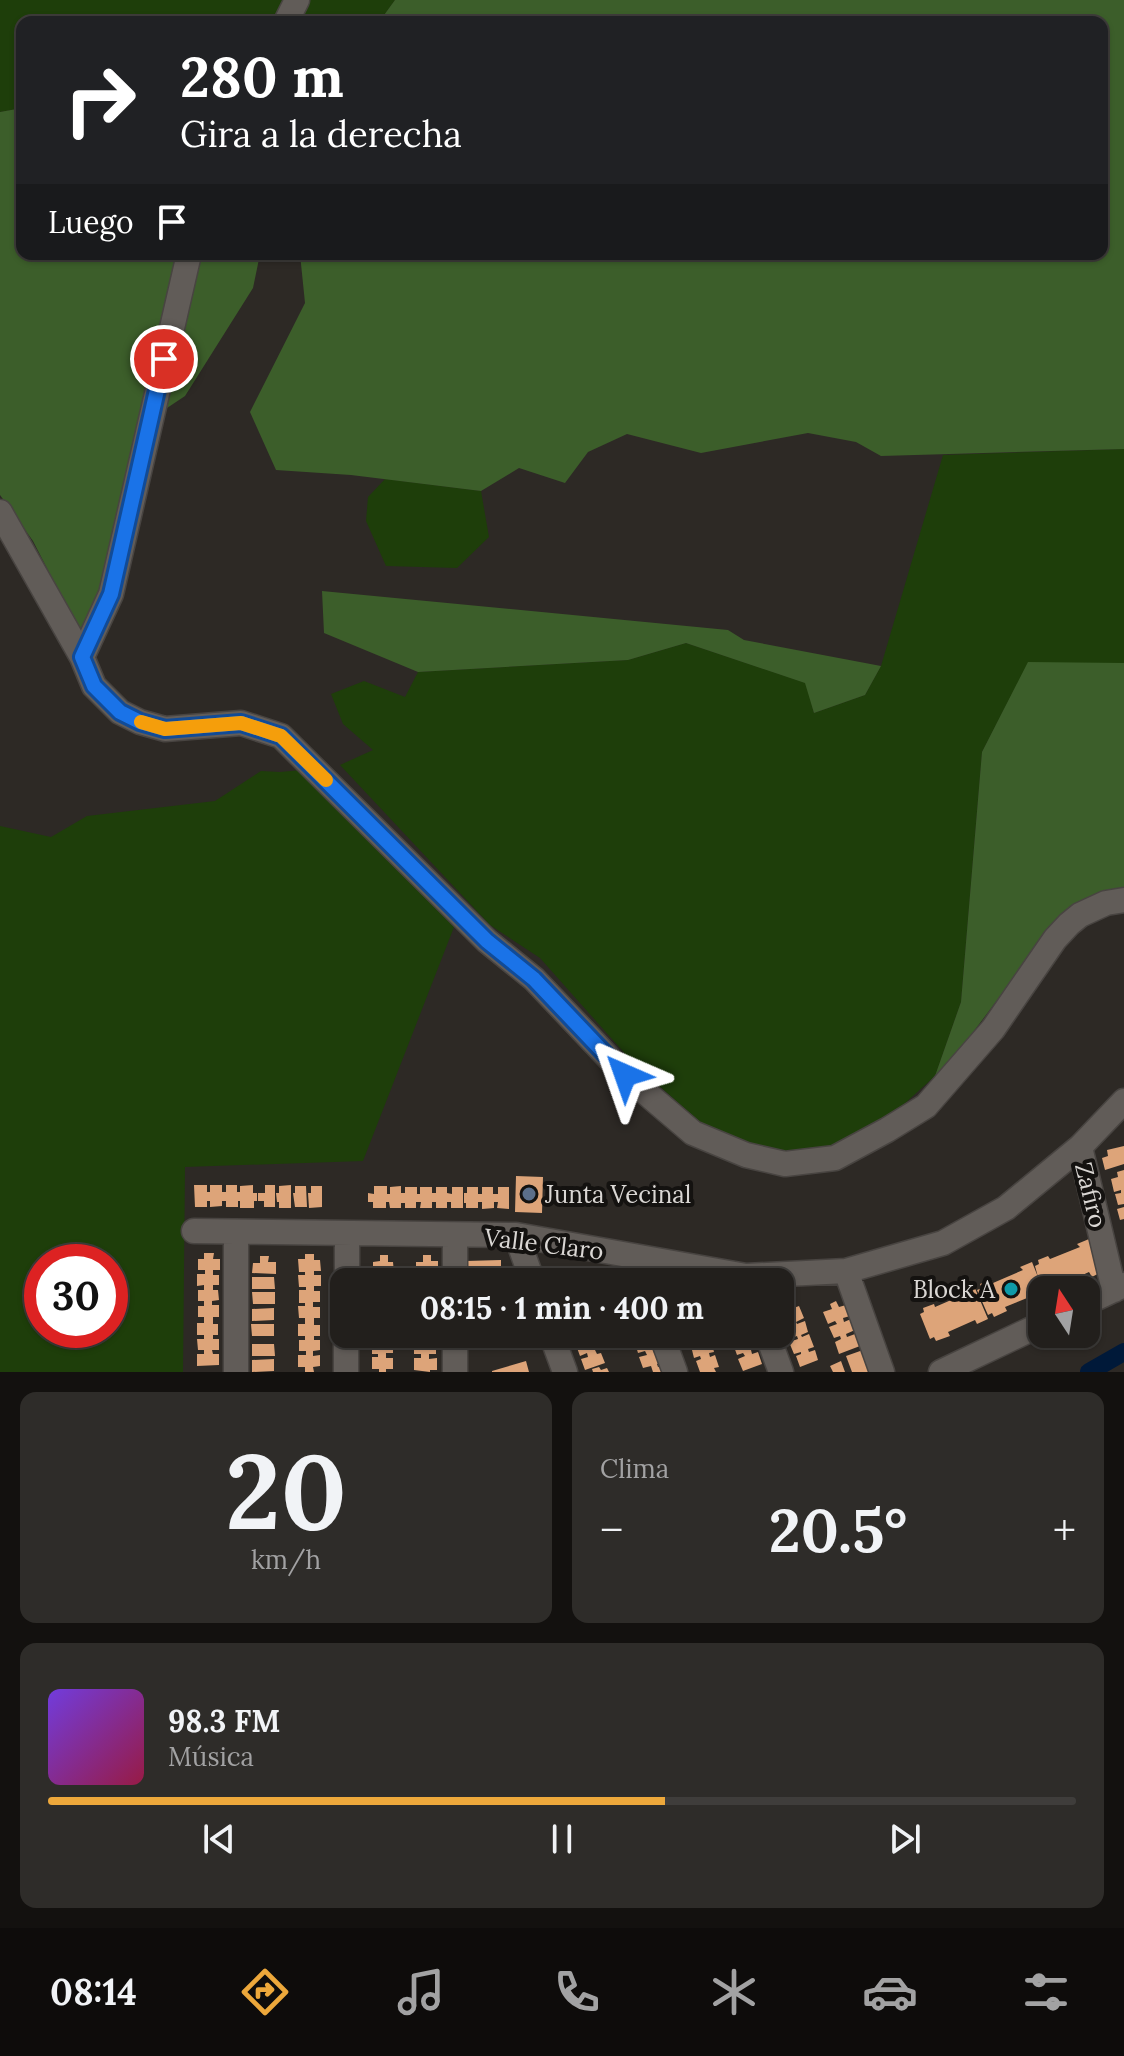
<!DOCTYPE html>
<html lang="es">
<meta charset="utf-8">
<style>
:root{--surface:#221f1c;--page:#2e2c29;--text:#f1f3f6;--muted:#a2a2a3;--line:#3f3d3b;--accent:#eda83b}
body{margin:0;font-family:Lora,serif;background:var(--page);color:var(--text);height:100vh;display:flex;flex-direction:column;font-size:30px;white-space:nowrap}
*{box-sizing:border-box;margin:0}
p{font-size:26px;color:var(--muted)}
.icon{flex:none;width:44px;height:44px;fill:none;stroke:currentColor;stroke-width:2;stroke-linecap:round;stroke-linejoin:round}
.map{position:relative;height:1372px;overflow:hidden}
.drawer{display:flex;flex-direction:column;gap:20px;padding:20px;background:#13110f;flex:1}
.drawer>*{flex:none}
.top-card{position:absolute;left:16px;top:16px;width:1092px;height:244px;border-radius:16px;box-shadow:0 2px 6px #0004,0 0 0 2px var(--line);background:#202124;color:#fff;overflow:hidden}
.needle{width:52px;rotate:348deg}
.controls{position:absolute;left:1028px;top:1276px;display:grid;gap:16px}
.controls a{display:grid;place-items:center;width:72px;height:72px;border-radius:16px;background:var(--surface);box-shadow:0 2px 6px #0004,0 0 0 2px var(--line);font-size:40px}
.speed{position:absolute;left:24px;top:1244px;display:flex;gap:16px;font-size:40px;font-weight:700;text-align:center}
.speed>*{display:grid;place-content:center;width:104px;height:104px;border-radius:50%;background:var(--surface);box-shadow:0 2px 6px #0004,0 0 0 2px var(--line);line-height:1}
.speed .limit{border:12px solid #d22;background:#fff;color:#111}
.pin{position:absolute;display:grid;place-items:center;width:68px;height:68px;color:#fff;margin:-34px;border:4px solid #fff;border-radius:50%;box-shadow:0 2px 8px #0007}
.me{position:absolute;width:88px;margin:-44px;rotate:317deg;stroke-linejoin:round;filter:drop-shadow(0 0 6px #0008)}
.turn{display:flex;align-items:center;gap:28px;height:168px;padding:0 32px;font-size:36px}
.turn .icon{width:104px;height:104px;stroke-width:2.5}
.turn b{display:block;font-size:56px;line-height:68px}
.then{display:flex;align-items:center;height:76px;padding:0 32px;background:#0003;gap:16px;font-size:30px}
.big{font-size:60px;font-weight:700;line-height:1.1}
.drawer .widget{flex:1;display:flex;flex-direction:column;justify-content:center;gap:12px;min-width:0;padding:0 28px;border-radius:16px;background:var(--page)}
.drawer .dial{align-items:center;gap:0}
.dial b{font-size:104px;line-height:1}
.song{display:flex;align-items:center;gap:24px}
.cover{width:96px;height:96px;border-radius:12px;background:linear-gradient(135deg,hsl(260 70% 55%),hsl(340 70% 35%))}
.played{height:8px;border-radius:4px;background:linear-gradient(90deg,var(--accent) 60%,var(--line) 60%)}
.keys{display:flex;justify-content:space-around;direction:ltr}
.heat{display:flex;justify-content:space-between;align-items:center;font-size:44px;direction:ltr}
.drawer .tiles{flex:1;display:grid;gap:20px;grid-template-columns:1fr 1fr}
.widget:last-child{grid-column:span 2}
.trip{position:absolute;left:330px;top:1268px;width:464px;height:80px;border-radius:16px;background:var(--surface);box-shadow:0 2px 6px #0004,0 0 0 2px var(--line);font-weight:700;line-height:80px;text-align:center}
.tabs{display:flex;height:128px;justify-content:space-around;align-items:center;background:#0e0c0b;color:var(--muted)}
.tabs .icon{width:56px;height:56px}
.tabs .active{color:var(--accent)}
.tabs b{font-size:36px;color:var(--text)}
.map>svg:first-child{display:block}
.green{fill:#1e3e0a;fill-rule:evenodd}
.forest{fill:#3c5e2a}
.lines{fill:none;stroke-linecap:round;stroke-linejoin:round}
.canal{stroke:#001939;stroke-width:18}
.building{fill:#dda479}
.minor-casing{stroke:#484441;stroke-width:27}
.minor{stroke:#615c58;stroke-width:24}
.route-casing{stroke:#114b97;stroke-width:20}
.route{stroke:#1a73e8;stroke-width:14}
.slow{stroke:#f59e0b;stroke-width:14}
.service-dot{fill:#5c6f8a;stroke:#141210;stroke-width:3}
.culture-dot{fill:#0f9aa8;stroke:#141210;stroke-width:3}
.labels{text-anchor:middle;dominant-baseline:central;stroke-width:8;stroke-linejoin:round;paint-order:stroke}
.poi-label{font-size:24px;fill:#dad7d4;stroke:#141210;text-anchor:start}
.street-label{font-size:24px;fill:#dad7d4;stroke:#141210}
</style>
<div class="map">
<svg width="1124" height="1372" viewBox="0 0 1124 1372">
<rect width="100%" height="100%" fill="#2d2925"/>
<path class="green" d="M 0,0 L 395,0 L 379,22 L 22,22 L 22,108 L 0,112 Z
M 1124,449 L 1124,663 L 1028,663 L 982,752 L 961,1002 L 935,1076 L 891,1116 L 833,1146 L 786,1153 L 712,1132 L 635,1065 L 540,958 L 490,925 L 340,765 L 373,750 L 343,724 L 331,694 L 364,681 L 405,697 L 418,672 L 628,660 L 686,643 L 806,683 L 814,713 L 865,695 L 881,666 L 943,455 Z
M 385,479 L 481,491 L 489,537 L 457,568 L 386,566 L 366,521 L 368,497 Z
M 302,770 L 454,927 L 363,1161 L 185,1167 L 183,1372 L 0,1372 L 0,826 L 51,837 L 87,816 L 215,801 L 261,771 L 280,772 ZM 42,1262 L 110,1262 L 110,1330 L 42,1330 Z"/>
<path class="forest" d="M 395,0 L 1124,0 L 1124,449 L 881,456 L 856,442 L 808,433 L 701,453 L 627,434 L 588,452 L 565,483 L 519,468 L 481,491 L 351,475 L 276,470 L 250,412 L 305,303 L 300,254 L 1102,254 L 1102,22 L 379,22 Z
M 22,108 L 22,254 L 260,254 L 253,288 L 185,396 L 164,410 L 105,592 L 82,637 L 33,541 L 0,495 L 0,112 Z
M 322,591 L 728,630 L 744,640 L 881,666 L 865,695 L 814,713 L 805,683 L 686,643 L 628,660 L 418,672 L 324,633 Z
M 1028,662 L 1124,663 L 1124,892 L 1085,902 L 1046,930 L 1010,983 L 971,1035 L 935,1076 L 961,1002 L 982,752 Z"/>
<g class="lines">
<path class="canal" d="M 1089,1372 L 1124,1352"/>
</g>
<path class="building" d="M 1124,1146 L 1124,1164 L 1105,1170 L 1102,1158 L 1108,1156 L 1107,1150 Z
M 1124,1170 L 1124,1204 L 1118,1205 L 1115,1194 L 1121,1193 L 1121,1190 L 1114,1192 L 1111,1179 L 1118,1177 L 1117,1172 Z
M 516,1176 L 543,1177 L 542,1213 L 515,1212 Z
M 194,1185 L 207,1185 L 207,1192 L 210,1192 L 210,1185 L 222,1185 L 222,1192 L 226,1192 L 226,1185 L 237,1185 L 237,1192 L 240,1192 L 240,1186 L 253,1185 L 253,1193 L 257,1193 L 257,1201 L 254,1201 L 254,1208 L 240,1208 L 240,1201 L 238,1201 L 238,1207 L 226,1207 L 226,1201 L 222,1201 L 222,1206 L 210,1207 L 210,1201 L 207,1201 L 207,1207 L 195,1207 Z
M 265,1185 L 275,1185 L 275,1207 L 264,1207 L 264,1201 L 258,1201 L 258,1193 L 265,1193 Z
M 291,1185 L 291,1208 L 279,1208 L 279,1202 L 277,1202 L 276,1193 L 279,1193 L 279,1186 Z
M 295,1186 L 306,1186 L 307,1207 L 295,1207 L 293,1193 L 295,1193 Z
M 311,1186 L 322,1186 L 322,1207 L 309,1208 L 308,1193 L 311,1193 Z
M 374,1186 L 387,1186 L 387,1194 L 390,1194 L 390,1187 L 401,1186 L 401,1193 L 405,1193 L 405,1187 L 417,1187 L 417,1194 L 420,1194 L 420,1187 L 432,1187 L 432,1193 L 436,1193 L 436,1187 L 447,1187 L 447,1193 L 452,1194 L 452,1187 L 463,1187 L 463,1208 L 451,1208 L 451,1202 L 447,1202 L 447,1208 L 436,1208 L 436,1202 L 432,1202 L 432,1208 L 420,1208 L 421,1202 L 416,1202 L 416,1208 L 405,1208 L 405,1203 L 401,1203 L 401,1208 L 390,1208 L 389,1202 L 386,1202 L 386,1208 L 373,1208 L 373,1202 L 368,1202 L 368,1193 L 374,1194 Z
M 467,1187 L 478,1187 L 478,1194 L 482,1194 L 482,1187 L 493,1187 L 493,1194 L 498,1194 L 498,1187 L 509,1187 L 509,1209 L 497,1208 L 498,1202 L 494,1202 L 494,1208 L 482,1209 L 482,1202 L 478,1202 L 478,1208 L 466,1208 L 466,1203 L 464,1203 L 464,1193 L 467,1193 Z
M 1124,1207 L 1124,1219 L 1120,1220 L 1117,1209 Z
M 1089,1239 L 1103,1271 L 1092,1277 L 1089,1272 L 1063,1284 L 1065,1288 L 1060,1290 L 1042,1290 L 1042,1297 L 1034,1300 L 1032,1296 L 1005,1307 L 1007,1311 L 994,1317 L 992,1313 L 988,1315 L 977,1290 L 982,1288 L 980,1284 L 991,1279 L 993,1283 L 1023,1270 L 1020,1267 L 1032,1262 L 1038,1277 L 1035,1266 L 1039,1264 L 1038,1260 L 1048,1256 L 1050,1259 L 1080,1247 L 1077,1244 Z
M 204,1253 L 214,1253 L 213,1259 L 220,1259 L 220,1270 L 213,1270 L 213,1275 L 219,1275 L 219,1285 L 213,1285 L 213,1290 L 218,1290 L 219,1300 L 212,1301 L 212,1305 L 219,1305 L 219,1317 L 213,1317 L 213,1324 L 218,1324 L 218,1335 L 213,1335 L 213,1339 L 219,1339 L 219,1350 L 212,1350 L 213,1354 L 219,1354 L 219,1365 L 197,1366 L 197,1354 L 204,1354 L 204,1350 L 198,1350 L 197,1339 L 204,1339 L 204,1335 L 197,1335 L 197,1323 L 204,1323 L 204,1317 L 198,1317 L 198,1306 L 204,1306 L 204,1301 L 198,1301 L 198,1290 L 204,1290 L 204,1285 L 197,1286 L 197,1274 L 205,1274 L 205,1270 L 198,1270 L 198,1259 L 204,1259 Z
M 305,1254 L 314,1254 L 314,1260 L 320,1260 L 321,1271 L 314,1271 L 314,1275 L 321,1275 L 321,1286 L 314,1286 L 314,1291 L 320,1291 L 320,1302 L 313,1302 L 313,1307 L 320,1307 L 320,1318 L 314,1318 L 314,1325 L 320,1325 L 320,1336 L 314,1336 L 314,1340 L 320,1340 L 320,1350 L 313,1351 L 313,1356 L 320,1355 L 320,1366 L 313,1367 L 314,1372 L 305,1372 L 305,1367 L 298,1367 L 298,1355 L 306,1355 L 306,1351 L 299,1351 L 299,1340 L 305,1340 L 305,1336 L 298,1336 L 298,1324 L 305,1324 L 305,1318 L 299,1318 L 298,1306 L 305,1306 L 305,1303 L 299,1303 L 299,1290 L 306,1290 L 306,1287 L 299,1287 L 298,1275 L 305,1275 L 305,1272 L 299,1272 L 298,1259 L 305,1259 Z
M 380,1255 L 388,1255 L 388,1262 L 393,1262 L 394,1273 L 388,1273 L 388,1277 L 393,1277 L 393,1282 L 373,1282 L 372,1277 L 379,1277 L 379,1273 L 373,1273 L 373,1262 L 380,1261 Z
M 423,1255 L 431,1255 L 431,1261 L 438,1261 L 438,1273 L 431,1273 L 431,1278 L 437,1278 L 437,1282 L 416,1282 L 416,1277 L 423,1278 L 423,1273 L 416,1273 L 416,1262 L 423,1262 Z
M 260,1256 L 269,1256 L 268,1262 L 276,1262 L 276,1274 L 252,1273 L 253,1263 L 260,1263 Z
M 501,1260 L 501,1282 L 467,1282 L 466,1261 Z
M 570,1267 L 579,1268 L 579,1274 L 585,1275 L 586,1269 L 599,1271 L 597,1282 L 566,1282 L 566,1280 L 561,1280 L 562,1270 L 569,1271 Z
M 623,1271 L 626,1279 L 632,1277 L 634,1282 L 617,1282 L 615,1275 Z
M 252,1277 L 274,1277 L 275,1289 L 252,1289 Z
M 974,1286 L 988,1319 L 977,1324 L 975,1320 L 948,1332 L 950,1336 L 936,1341 L 934,1337 L 930,1339 L 920,1314 L 924,1312 L 923,1308 L 934,1304 L 935,1307 L 965,1294 L 963,1291 Z
M 252,1292 L 275,1292 L 275,1304 L 253,1304 Z
M 836,1301 L 839,1307 L 846,1305 L 850,1316 L 843,1318 L 844,1322 L 851,1319 L 855,1330 L 846,1334 L 847,1337 L 855,1334 L 860,1346 L 839,1354 L 835,1342 L 841,1339 L 840,1336 L 834,1338 L 829,1327 L 837,1324 L 835,1321 L 828,1324 L 823,1312 L 832,1309 L 830,1304 Z
M 789,1302 L 791,1309 L 799,1306 L 804,1318 L 796,1322 L 797,1324 L 805,1321 L 808,1332 L 801,1335 L 802,1337 L 809,1334 L 814,1347 L 808,1349 L 809,1352 L 815,1350 L 818,1360 L 800,1367 L 796,1356 L 801,1354 L 801,1352 L 794,1354 L 789,1342 L 798,1339 L 797,1336 L 788,1339 L 784,1328 L 790,1326 L 789,1324 L 781,1327 L 780,1323 L 780,1313 L 783,1312 L 780,1305 Z
M 274,1308 L 274,1320 L 252,1321 L 252,1309 Z
M 251,1324 L 274,1324 L 274,1336 L 252,1336 Z
M 414,1334 L 437,1334 L 437,1339 L 430,1339 L 430,1342 L 436,1342 L 436,1354 L 429,1354 L 429,1359 L 437,1358 L 437,1370 L 430,1370 L 430,1372 L 414,1370 L 414,1358 L 421,1358 L 421,1354 L 414,1354 L 414,1342 L 422,1342 L 421,1339 L 414,1339 Z
M 573,1334 L 589,1334 L 591,1340 L 596,1338 L 600,1348 L 595,1350 L 597,1354 L 601,1353 L 605,1363 L 585,1370 L 581,1359 L 588,1357 L 587,1353 L 580,1356 L 576,1345 L 582,1342 L 581,1339 L 575,1341 Z
M 632,1334 L 647,1334 L 649,1339 L 656,1337 L 659,1347 L 653,1348 L 654,1353 L 661,1351 L 664,1361 L 657,1364 L 658,1367 L 665,1365 L 667,1372 L 653,1372 L 651,1366 L 643,1368 L 639,1357 L 647,1355 L 645,1351 L 638,1353 L 635,1343 L 642,1341 L 640,1335 L 633,1338 Z
M 686,1334 L 707,1334 L 708,1337 L 703,1339 L 704,1343 L 711,1340 L 714,1352 L 709,1353 L 710,1357 L 715,1355 L 719,1367 L 714,1368 L 716,1372 L 700,1372 L 696,1361 L 701,1359 L 700,1356 L 694,1358 L 691,1346 L 696,1345 L 695,1341 L 689,1343 Z
M 728,1334 L 752,1334 L 746,1337 L 747,1340 L 754,1337 L 758,1348 L 751,1350 L 752,1354 L 758,1352 L 762,1364 L 743,1371 L 738,1359 L 745,1356 L 743,1353 L 737,1355 L 733,1344 L 739,1342 L 738,1339 L 731,1342 Z
M 378,1336 L 387,1336 L 386,1343 L 393,1343 L 393,1353 L 386,1353 L 386,1358 L 393,1358 L 393,1369 L 386,1369 L 386,1372 L 379,1372 L 379,1369 L 372,1369 L 372,1357 L 378,1357 L 378,1354 L 372,1354 L 372,1343 L 378,1342 Z
M 252,1344 L 274,1344 L 275,1356 L 252,1356 Z
M 863,1350 L 871,1372 L 852,1372 L 846,1356 Z
M 274,1359 L 274,1371 L 252,1372 L 252,1360 Z
M 526,1361 L 529,1372 L 492,1372 L 492,1371 Z
M 841,1361 L 845,1372 L 833,1372 L 830,1366 Z
M 599,1367 L 601,1370 L 607,1368 L 609,1372 L 593,1372 L 592,1369 Z"/>
<g class="lines">
<defs>
<path id="minor" d="M 286,22 L 297,0
M 0,512 L 82,657 L 94,686 L 120,712 L 140,722 L 165,729 L 241,723 L 281,736 L 487,941 L 534,979 L 625,1075 L 693,1133 L 746,1155 L 785,1164 L 835,1158 L 887,1130 L 926,1106 L 993,1029 L 1055,939 L 1069,924 L 1080,915 L 1106,903 L 1124,900
M 82,657 L 111,594 L 189,254
M 1080,1147 L 1114,1290
M 194,1231 L 516,1235 L 746,1276 L 846,1271 L 943,1243 L 1006,1208 L 1080,1147 L 1124,1101
M 516,1235 L 533,1282
M 633,1256 L 642,1282
M 846,1271 L 882,1372
M 347,1282 L 347,1233
M 455,1282 L 455,1235
M 1086,1303 L 1124,1285
M 551,1334 L 565,1372
M 661,1334 L 675,1372
M 767,1334 L 781,1372
M 236,1372 L 236,1232
M 346,1372 L 346,1334
M 455,1372 L 455,1334
M 941,1372 L 1042,1324"/>
</defs>
<use href="#minor" class="minor-casing"/>
<use href="#minor" class="minor"/>
</g>
<g class="lines">
<defs>
<path id="route" d="M 164,359 L 111,594 L 82,657 L 94,686 L 120,712 L 140,722 L 165,729 L 241,723 L 281,736 L 487,941 L 534,979 L 625,1075"/>
</defs>
<use href="#route" class="route-casing"/>
<use href="#route" class="route"/>
<path class="slow" d="M 141,722 L 165,729 L 241,723 L 281,736 L 326,780"/>
</g>
<circle class="service-dot" cx="529" cy="1194" r="8"/>
<circle class="culture-dot" cx="1011" cy="1289" r="8"/>
<g class="labels">
<g class="poi-label">
<text x="545" y="1194">Junta Vecinal</text>
<text x="995" y="1289" text-anchor="end">Block A</text>
</g>
<g class="street-label">
<text transform="translate(1091 1195) rotate(76)">Zafiro</text>
<text transform="translate(544 1244) rotate(7)">Valle Claro</text>
</g>
</g>
</svg>
<div class="controls">
<a><svg class="needle" viewBox="-14 -14 28 28"><path d="M0-13l5 13h-10z" fill="#e53935"/><path d="M0 13l5-13h-10z" fill="#a2a2a3"/></svg></a>
</div>
<div class="speed"><div class="limit">30</div></div>
<div class="pin" style="left:164px;top:359px;background:#d93025"><svg class="icon" aria-label="arrive" viewBox="0 0 24 24"><path d="M6 21V4h12l-3 4 3 4H6"/></svg></div>
<svg class="me" style="left:625px;top:1075px" viewBox="-20 -20 40 40"><path d="M0-17L14 15 0 8-14 15z" fill="#1a73e8" stroke="#fff" stroke-width="4"/></svg>
<div class="trip">08:15 · 1 min · 400 m</div>
<div class="top-card">
<div class="turn"><svg class="icon" aria-label="right" viewBox="0 0 24 24"><path d="M7 20v-9h11M14 6l5 5-5 5"/></svg><div><b>280 m</b>Gira a la derecha</div></div>
<div class="then">Luego<svg class="icon" aria-label="arrive" viewBox="0 0 24 24"><path d="M6 21V4h12l-3 4 3 4H6"/></svg></div>
</div>
</div>
<section class="drawer">
<div class="tiles">
<div class="widget dial"><b>20</b><p>km/h</p></div>
<div class="widget"><p>Clima</p>
<div class="heat"><a>−</a><b class="big">20.5°</b><a>+</a></div>
</div>
<div class="widget">
<div class="song"><i class="cover"></i><div><b>98.3 FM</b><p>Música</p></div></div>
<div class="played"></div>
<div class="keys"><svg class="icon" aria-label="previous" viewBox="0 0 24 24"><path d="M18 5L8 12l10 7zM5 5v14"/></svg><svg class="icon" aria-label="pause" viewBox="0 0 24 24"><path d="M8 5v14M16 5v14"/></svg><svg class="icon" aria-label="next" viewBox="0 0 24 24"><path d="M6 5l10 7-10 7zM19 5v14"/></svg></div>
</div>
</div>
</section>
<nav class="tabs">
<b>08:14</b>
<svg class="icon active" aria-label="directions" viewBox="0 0 24 24"><path d="M12 3l9 9-9 9-9-9zM9 14v-3h6M13 9l2 2-2 2"/></svg>
<svg class="icon" aria-label="music" viewBox="0 0 24 24"><path d="M9 18V5l10-2v13"/><circle cx="6" cy="18" r="3"/><circle cx="16" cy="16" r="3"/></svg>
<svg class="icon" aria-label="phone" viewBox="0 0 24 24"><path d="M5 4h4l2 5-3 2q2 4 5 5l2-3 5 2v4C11 20 4 13 5 4z"/></svg>
<svg class="icon" aria-label="climate" viewBox="0 0 24 24"><path d="M12 3v18M4 7l16 10M4 17L20 7"/></svg>
<svg class="icon" aria-label="car" viewBox="0 0 24 24"><path d="M5 17H2v-5l4-1 3-4h7l3 4 3 1v5h-3M9 17h6M6 11h13"/><circle cx="7" cy="17" r="2"/><circle cx="17" cy="17" r="2"/></svg>
<svg class="icon" aria-label="filters" viewBox="0 0 24 24"><path d="M4 7h16M4 17h16"/><circle cx="9" cy="7" r="2"/><circle cx="15" cy="17" r="2"/></svg>
</nav>
